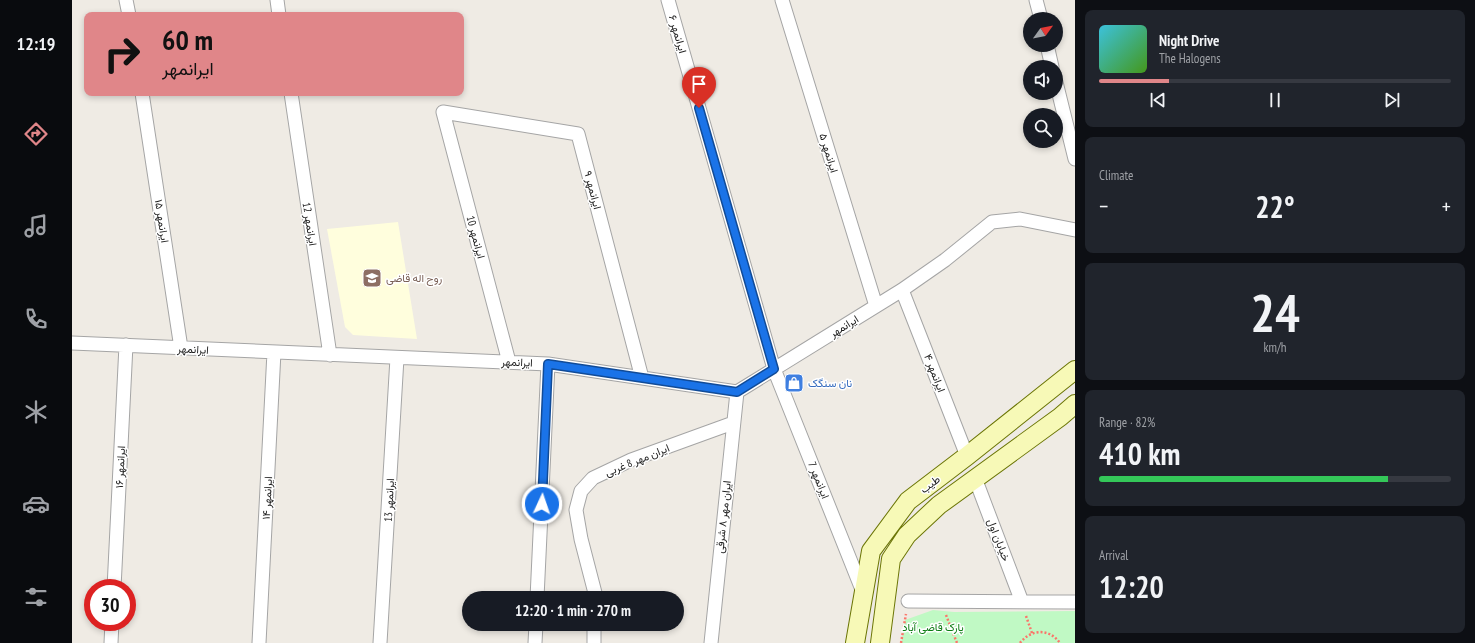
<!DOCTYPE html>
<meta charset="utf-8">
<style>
:root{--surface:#171b24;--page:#20242c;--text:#f1f3f6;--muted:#9ea1a6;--line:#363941;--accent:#e08689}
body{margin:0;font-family:"PT Sans Narrow",Vazirmatn,sans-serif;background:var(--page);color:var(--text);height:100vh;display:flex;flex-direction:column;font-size:15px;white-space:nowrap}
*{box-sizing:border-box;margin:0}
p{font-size:13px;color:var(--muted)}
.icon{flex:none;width:22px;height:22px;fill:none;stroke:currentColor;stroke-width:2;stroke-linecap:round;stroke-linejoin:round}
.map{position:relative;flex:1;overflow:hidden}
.sheet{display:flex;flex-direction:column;gap:10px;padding:10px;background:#0d0f14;width:400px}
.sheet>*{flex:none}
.banner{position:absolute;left:12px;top:12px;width:380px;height:84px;border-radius:8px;box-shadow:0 2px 6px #0003;background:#e08689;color:#111;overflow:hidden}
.needle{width:26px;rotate:57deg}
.fabs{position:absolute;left:951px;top:12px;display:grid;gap:8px}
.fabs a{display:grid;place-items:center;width:40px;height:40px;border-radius:50%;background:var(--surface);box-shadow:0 2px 6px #0003;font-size:20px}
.speed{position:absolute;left:12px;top:579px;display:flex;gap:8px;font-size:20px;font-weight:700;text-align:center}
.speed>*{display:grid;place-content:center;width:52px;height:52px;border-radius:50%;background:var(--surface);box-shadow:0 2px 6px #0003;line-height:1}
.speed .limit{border:6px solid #d22;background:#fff;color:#111}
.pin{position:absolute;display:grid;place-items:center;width:34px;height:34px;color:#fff;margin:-41px -17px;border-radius:50% 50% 50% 0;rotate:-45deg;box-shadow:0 0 4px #0007}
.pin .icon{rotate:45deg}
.me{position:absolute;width:44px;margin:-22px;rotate:3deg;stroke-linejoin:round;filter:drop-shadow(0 0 3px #0008)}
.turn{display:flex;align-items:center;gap:14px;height:84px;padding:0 12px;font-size:18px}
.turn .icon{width:52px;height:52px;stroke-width:2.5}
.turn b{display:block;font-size:28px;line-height:34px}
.big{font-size:30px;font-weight:600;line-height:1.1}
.sheet .tile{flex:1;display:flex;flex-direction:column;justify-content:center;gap:6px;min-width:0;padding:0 14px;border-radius:8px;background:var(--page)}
.sheet .dial{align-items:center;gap:0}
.dial b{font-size:52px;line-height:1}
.song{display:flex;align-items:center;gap:12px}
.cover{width:48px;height:48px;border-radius:6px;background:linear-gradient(135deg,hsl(190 70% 55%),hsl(100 70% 35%))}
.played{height:4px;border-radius:2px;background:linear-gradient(90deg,var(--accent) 20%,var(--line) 20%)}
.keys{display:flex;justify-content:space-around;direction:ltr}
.heat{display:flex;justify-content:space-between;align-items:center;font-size:22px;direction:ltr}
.charge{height:6px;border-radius:3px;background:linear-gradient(90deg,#34c759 82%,var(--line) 0)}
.trip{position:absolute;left:390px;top:591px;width:222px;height:40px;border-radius:20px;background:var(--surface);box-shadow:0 2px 6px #0003;font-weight:600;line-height:40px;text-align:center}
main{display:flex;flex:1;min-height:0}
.dock{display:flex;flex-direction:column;width:72px;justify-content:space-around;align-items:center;background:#090b0e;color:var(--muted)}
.dock .icon{width:28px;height:28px}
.dock .current{color:var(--accent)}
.dock b{font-size:18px;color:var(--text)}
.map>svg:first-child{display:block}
.education{fill:#fffedd}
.park{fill:#c0f9c4}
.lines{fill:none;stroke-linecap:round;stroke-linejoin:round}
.street-casing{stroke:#a5a5a5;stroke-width:15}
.secondary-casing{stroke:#6b7505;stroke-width:20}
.path{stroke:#fa766a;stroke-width:2.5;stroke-dasharray:2 2;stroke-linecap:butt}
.street{stroke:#fff;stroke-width:13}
.secondary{stroke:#f7f9b7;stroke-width:18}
.route-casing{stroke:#114b97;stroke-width:10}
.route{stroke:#1a73e8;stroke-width:7}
.labels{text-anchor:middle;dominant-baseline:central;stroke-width:3;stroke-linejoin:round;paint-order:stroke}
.street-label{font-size:11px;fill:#1e1e1e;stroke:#fff}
.education-label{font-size:11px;fill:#785e54;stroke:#fff;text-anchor:start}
.shop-label{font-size:11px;fill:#366cbe;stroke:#fff;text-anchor:start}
.park-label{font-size:11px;fill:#0b7c12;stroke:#fff}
</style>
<main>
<nav class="dock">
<b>12:19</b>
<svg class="icon current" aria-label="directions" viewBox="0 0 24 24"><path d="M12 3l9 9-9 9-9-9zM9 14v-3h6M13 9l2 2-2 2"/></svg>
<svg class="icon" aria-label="music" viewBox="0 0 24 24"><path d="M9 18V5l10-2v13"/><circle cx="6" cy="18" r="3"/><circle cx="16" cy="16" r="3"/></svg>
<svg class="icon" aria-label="phone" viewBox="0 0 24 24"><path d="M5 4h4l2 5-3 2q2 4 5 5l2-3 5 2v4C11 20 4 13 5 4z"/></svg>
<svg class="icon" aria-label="climate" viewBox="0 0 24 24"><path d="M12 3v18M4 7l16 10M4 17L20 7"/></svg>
<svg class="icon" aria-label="car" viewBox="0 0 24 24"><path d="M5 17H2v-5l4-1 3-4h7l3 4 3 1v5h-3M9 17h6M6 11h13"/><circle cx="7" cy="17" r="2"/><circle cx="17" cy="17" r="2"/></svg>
<svg class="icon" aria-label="filters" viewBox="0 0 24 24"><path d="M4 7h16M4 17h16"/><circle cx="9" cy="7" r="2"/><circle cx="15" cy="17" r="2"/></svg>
</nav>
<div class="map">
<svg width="1003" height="643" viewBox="0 0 1003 643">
<rect width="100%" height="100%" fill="#efebe4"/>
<path class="education" d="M 326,222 L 345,339 L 281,335 L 273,327 L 255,229 Z"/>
<path class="park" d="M 861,610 L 882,612 L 1003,611 L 1003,643 L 829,643 L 833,620 Z"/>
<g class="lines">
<defs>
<path id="street" d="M 54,0 L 57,15
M 205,0 L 207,15
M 596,0 L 702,369 L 791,592
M 710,0 L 804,306
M 964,0 L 969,19
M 975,45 L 980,67
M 984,82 L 1003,159
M 70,93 L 109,348
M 219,93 L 258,355
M 830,290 L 895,456
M 0,343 L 476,364 L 665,392 L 830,290 L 873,260 L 920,222 L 948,219 L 1003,230
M 437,362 L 371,112 L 506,134 L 570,378
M 903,478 L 950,602
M 42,588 L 54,345
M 465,598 L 476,364
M 523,598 L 523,593 L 509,539 L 504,510 L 509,491 L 521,478 L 559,460 L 661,423
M 836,601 L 1003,602
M 39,643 L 40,622
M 187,643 L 202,352
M 308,643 L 325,358
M 463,643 L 464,624
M 522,643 L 522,624
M 639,643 L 665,392"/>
<path id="secondary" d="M 783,643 L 799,551 L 836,501 L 895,456 L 1003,370
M 808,643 L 819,559 L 835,535 L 867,505 L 988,417 L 1003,404"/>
</defs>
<use href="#street" class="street-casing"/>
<use href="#secondary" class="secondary-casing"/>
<path class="path" d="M 874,615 L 885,643
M 954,616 L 960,633
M 829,643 L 834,614
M 948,643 C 959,629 977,628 988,643"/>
<use href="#street" class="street"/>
<use href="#secondary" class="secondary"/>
</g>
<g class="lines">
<defs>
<path id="route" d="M 470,504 L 476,364 L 665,392 L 702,369 L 627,108"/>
</defs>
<use href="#route" class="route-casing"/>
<use href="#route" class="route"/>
</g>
<defs>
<symbol id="school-square" viewBox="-11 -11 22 22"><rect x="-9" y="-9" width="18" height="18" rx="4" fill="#8d6e63" stroke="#fff"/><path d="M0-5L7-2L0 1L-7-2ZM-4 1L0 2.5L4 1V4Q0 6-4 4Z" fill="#fff"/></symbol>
<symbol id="shop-square" viewBox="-11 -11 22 22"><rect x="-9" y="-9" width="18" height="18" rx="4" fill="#3f7fe0" stroke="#fff"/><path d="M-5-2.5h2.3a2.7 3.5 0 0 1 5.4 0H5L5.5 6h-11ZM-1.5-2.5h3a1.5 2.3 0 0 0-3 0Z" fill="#fff"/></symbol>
</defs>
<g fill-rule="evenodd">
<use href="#school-square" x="289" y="267" width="22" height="22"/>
<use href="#shop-square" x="711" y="372" width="22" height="22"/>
</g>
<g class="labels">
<g class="street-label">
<text transform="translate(606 34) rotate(74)">ایرانمهر ۶</text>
<text transform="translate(757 153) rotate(73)">ایرانمهر ۵</text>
<text transform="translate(521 190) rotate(75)">ایرانمهر ۹</text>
<text transform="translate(90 221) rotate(81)">ایرانمهر ۱۵</text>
<text transform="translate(238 224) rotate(81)">ایرانمهر 12</text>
<text transform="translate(404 237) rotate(75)">ایرانمهر 10</text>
<text transform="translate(772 326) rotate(-32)">ایرانمهر</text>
<text transform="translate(121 349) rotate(3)">ایرانمهر</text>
<text transform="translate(445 362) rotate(2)">ایرانمهر</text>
<text transform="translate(863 373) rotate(69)">ایرانمهر ۴</text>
<text transform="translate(565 460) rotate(-22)">ایران مهر 8 غربی</text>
<text transform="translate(48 467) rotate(-87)">ایرانمهر ۱۶</text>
<text transform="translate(747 480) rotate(68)">ایرانمهر 7</text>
<text transform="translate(858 484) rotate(-37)">طیب</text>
<text transform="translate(195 498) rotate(-87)">ایرانمهر ۱۴</text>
<text transform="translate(317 500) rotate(-87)">ایرانمهر 13</text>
<text transform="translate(651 517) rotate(-84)">ایران مهر ٨ شرقی</text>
<text transform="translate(927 540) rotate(69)">خیابان اول</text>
</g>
<g class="education-label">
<text x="314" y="278">روح اله قاضی</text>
</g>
<g class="shop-label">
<text x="736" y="383">نان سنگک</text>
</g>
<g class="park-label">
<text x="861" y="627">پارک قاضی آباد</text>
</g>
</g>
</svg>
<div class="fabs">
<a><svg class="needle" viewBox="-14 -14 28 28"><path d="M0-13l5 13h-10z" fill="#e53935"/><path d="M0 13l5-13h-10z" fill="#9ea1a6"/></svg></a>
<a><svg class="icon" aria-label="sound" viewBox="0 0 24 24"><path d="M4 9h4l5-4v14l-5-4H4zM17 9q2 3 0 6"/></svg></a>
<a><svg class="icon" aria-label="search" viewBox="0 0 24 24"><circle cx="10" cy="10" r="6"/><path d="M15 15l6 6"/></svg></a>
</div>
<div class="speed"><div class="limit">30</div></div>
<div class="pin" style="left:627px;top:108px;background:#d93025"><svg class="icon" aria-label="arrive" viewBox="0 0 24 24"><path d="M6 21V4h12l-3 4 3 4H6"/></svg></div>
<svg class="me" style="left:470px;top:504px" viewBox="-20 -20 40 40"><circle r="17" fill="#1a73e8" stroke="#fff" stroke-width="3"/><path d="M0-11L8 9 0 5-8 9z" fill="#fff"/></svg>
<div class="trip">12:20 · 1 min · 270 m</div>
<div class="banner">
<div class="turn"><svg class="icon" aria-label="right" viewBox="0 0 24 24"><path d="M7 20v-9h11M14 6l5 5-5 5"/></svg><div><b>60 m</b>ایرانمهر</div></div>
</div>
</div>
<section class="sheet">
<div class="tile">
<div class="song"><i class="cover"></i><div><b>Night Drive</b><p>The Halogens</p></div></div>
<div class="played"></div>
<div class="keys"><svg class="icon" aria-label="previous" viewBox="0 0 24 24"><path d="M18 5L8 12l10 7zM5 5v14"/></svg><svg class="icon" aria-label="pause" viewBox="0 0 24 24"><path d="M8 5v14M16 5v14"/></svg><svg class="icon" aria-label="next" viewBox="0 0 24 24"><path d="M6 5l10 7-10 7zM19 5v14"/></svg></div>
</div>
<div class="tile"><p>Climate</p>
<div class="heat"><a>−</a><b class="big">22°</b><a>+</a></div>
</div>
<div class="tile dial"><b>24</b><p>km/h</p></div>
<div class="tile"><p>Range · 82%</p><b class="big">410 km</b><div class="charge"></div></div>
<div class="tile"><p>Arrival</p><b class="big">12:20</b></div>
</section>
</main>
